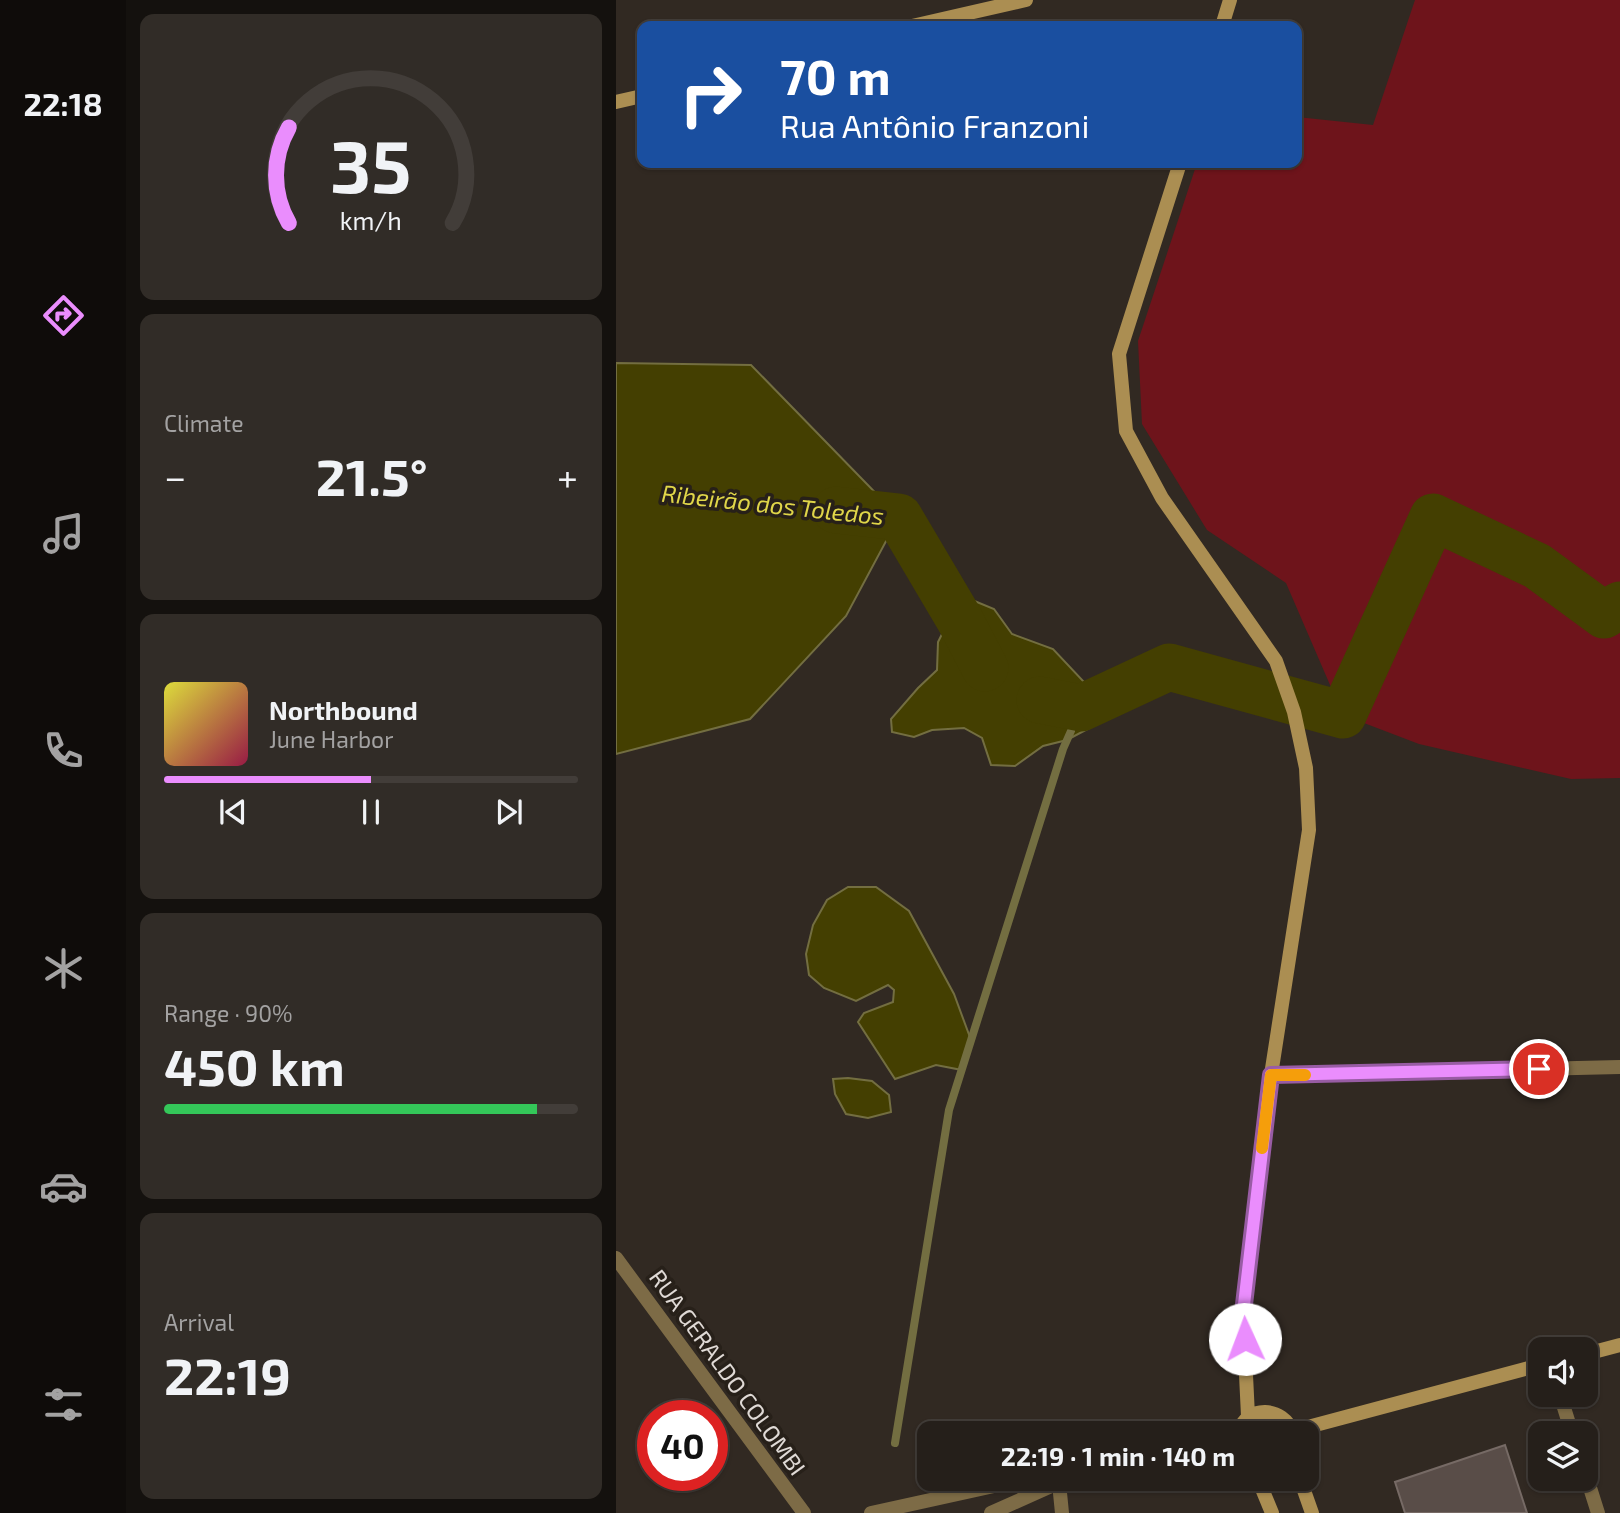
<!DOCTYPE html>
<meta charset="utf-8">
<style>
:root{--surface:#251f1a;--page:#312c27;--text:#f1f3f6;--muted:#a3a2a2;--line:#423d39;--accent:#ea8dfd}
body{margin:0;font-family:"Exo 2",sans-serif;background:var(--page);color:var(--text);height:100vh;display:flex;flex-direction:column;font-size:26px;white-space:nowrap}
*{box-sizing:border-box;margin:0}
p{font-size:23px;color:var(--muted)}
.icon{flex:none;width:38px;height:38px;fill:none;stroke:currentColor;stroke-width:2;stroke-linecap:round;stroke-linejoin:round}
.map{position:relative;flex:1;overflow:hidden}
.sheet{display:flex;flex-direction:column;gap:14px;padding:14px;background:#14110e;width:490px}
.sheet>*{flex:none}
.banner{position:absolute;left:21px;top:21px;width:665px;height:147px;border-radius:14px;box-shadow:0 2px 5px #0004,0 0 0 2px var(--line);background:#1a4fa0;color:#fff;overflow:hidden}
.tools{position:absolute;left:912px;top:1337px;display:grid;gap:14px}
.tools a{display:grid;place-items:center;width:70px;height:70px;border-radius:14px;background:var(--surface);box-shadow:0 2px 5px #0004,0 0 0 2px var(--line);font-size:35px}
.speed{position:absolute;left:21px;top:1400px;display:flex;gap:14px;font-size:35px;font-weight:700;text-align:center}
.speed>*{display:grid;place-content:center;width:91px;height:91px;border-radius:50%;background:var(--surface);box-shadow:0 2px 5px #0004,0 0 0 2px var(--line);line-height:1}
.speed .limit{border:10px solid #d22;background:#fff;color:#111}
.pin{position:absolute;display:grid;place-items:center;width:60px;height:60px;color:#fff;margin:-30px;border:4px solid #fff;border-radius:50%;box-shadow:0 2px 7px #0007}
.me{position:absolute;width:77px;margin:-38px;rotate:358deg;stroke-linejoin:round;filter:drop-shadow(0 0 5px #0008)}
.turn{display:flex;align-items:center;gap:24px;height:147px;padding:0 28px;font-size:32px}
.turn .icon{width:91px;height:91px;stroke-width:2.5}
.turn b{display:block;font-size:49px;line-height:60px}
.big{font-size:52px;font-weight:700;line-height:1.1}
.sheet .widget{flex:1;display:flex;flex-direction:column;justify-content:center;gap:10px;min-width:0;padding:0 24px;border-radius:14px;background:var(--page)}
.sheet .dial{align-items:center;gap:0}
.dial svg{height:182px;overflow:visible;fill:none;stroke:var(--line);stroke-width:7;stroke-linecap:round;text-anchor:middle}
.dial text{fill:var(--text);stroke:none}
.song{display:flex;align-items:center;gap:21px}
.cover{width:84px;height:84px;border-radius:10px;background:linear-gradient(135deg,hsl(60 70% 55%),hsl(340 70% 35%))}
.played{height:7px;border-radius:4px;background:linear-gradient(90deg,var(--accent) 50%,var(--line) 50%)}
.keys{display:flex;justify-content:space-around;direction:ltr}
.heat{display:flex;justify-content:space-between;align-items:center;font-size:38px;direction:ltr}
.charge{height:10px;border-radius:5px;background:linear-gradient(90deg,#34c759 90%,var(--line) 0)}
.trip{position:absolute;left:301px;top:1421px;width:402px;height:70px;border-radius:14px;background:var(--surface);box-shadow:0 2px 5px #0004,0 0 0 2px var(--line);font-weight:700;line-height:70px;text-align:center}
main{display:flex;flex:1;min-height:0}
.dock{display:flex;flex-direction:column;width:126px;justify-content:space-around;align-items:center;background:#0f0c0a;color:var(--muted)}
.dock .icon{width:49px;height:49px}
.dock .active{color:var(--accent)}
.dock b{font-size:32px;color:var(--text)}
.map>svg:first-child{display:block}
.green{fill:#6e141b}
.water{fill:#443f01;stroke:#736e41;stroke-width:2}
.lines{fill:none;stroke-linecap:round;stroke-linejoin:round}
.stream{stroke:#736e41;stroke-width:8}
.river{stroke:#443f01;stroke-width:47}
.building{fill:#594d48;stroke:#766a65;stroke-width:2}
.street{stroke:#7d6b46;stroke-width:14}
.secondary{stroke:#ab8e52;stroke-width:14}
.route-casing{stroke:#985ca4;stroke-width:18}
.route{stroke:#ea8dfd;stroke-width:12}
.slow{stroke:#f59e0b;stroke-width:12}
.labels{text-anchor:middle;dominant-baseline:central;stroke-width:7;stroke-linejoin:round;paint-order:stroke}
.street-label{font-size:23px;fill:#e0dad6;stroke:#272019}
.water-label{font-size:24px;font-style:italic;fill:#e0d649;stroke:#272019}
</style>
<main>
<nav class="dock">
<b>22:18</b>
<svg class="icon active" aria-label="directions" viewBox="0 0 24 24"><path d="M12 3l9 9-9 9-9-9zM9 14v-3h6M13 9l2 2-2 2"/></svg>
<svg class="icon" aria-label="music" viewBox="0 0 24 24"><path d="M9 18V5l10-2v13"/><circle cx="6" cy="18" r="3"/><circle cx="16" cy="16" r="3"/></svg>
<svg class="icon" aria-label="phone" viewBox="0 0 24 24"><path d="M5 4h4l2 5-3 2q2 4 5 5l2-3 5 2v4C11 20 4 13 5 4z"/></svg>
<svg class="icon" aria-label="climate" viewBox="0 0 24 24"><path d="M12 3v18M4 7l16 10M4 17L20 7"/></svg>
<svg class="icon" aria-label="car" viewBox="0 0 24 24"><path d="M5 17H2v-5l4-1 3-4h7l3 4 3 1v5h-3M9 17h6M6 11h13"/><circle cx="7" cy="17" r="2"/><circle cx="17" cy="17" r="2"/></svg>
<svg class="icon" aria-label="filters" viewBox="0 0 24 24"><path d="M4 7h16M4 17h16"/><circle cx="9" cy="7" r="2"/><circle cx="15" cy="17" r="2"/></svg>
</nav>
<section class="sheet">
<div class="widget dial"><svg viewBox="0 0 100 80">
<path d="M14 69A42 42 0 1 1 86 69"/>
<path d="M14 69A42 42 0 0 1 14 27" stroke="#ea8dfd"/>
<text x="50" y="56" font-size="32" font-weight="700">35</text>
<text x="50" y="72" font-size="11">km/h</text>
</svg></div>
<div class="widget"><p>Climate</p>
<div class="heat"><a>−</a><b class="big">21.5°</b><a>+</a></div>
</div>
<div class="widget">
<div class="song"><i class="cover"></i><div><b>Northbound</b><p>June Harbor</p></div></div>
<div class="played"></div>
<div class="keys"><svg class="icon" aria-label="previous" viewBox="0 0 24 24"><path d="M18 5L8 12l10 7zM5 5v14"/></svg><svg class="icon" aria-label="pause" viewBox="0 0 24 24"><path d="M8 5v14M16 5v14"/></svg><svg class="icon" aria-label="next" viewBox="0 0 24 24"><path d="M6 5l10 7-10 7zM19 5v14"/></svg></div>
</div>
<div class="widget"><p>Range · 90%</p><b class="big">450 km</b><div class="charge"></div></div>
<div class="widget"><p>Arrival</p><b class="big">22:19</b></div>
</section>
<div class="map">
<svg width="1004" height="1513" viewBox="0 0 1004 1513">
<rect width="100%" height="100%" fill="#312922"/>
<path class="green" d="M 799,0 L 1004,0 L 1004,778 L 955,779 L 803,744 L 727,715 L 670,583 L 591,530 L 526,424 L 522,341 L 581,163 L 681,163 L 681,117 L 757,125 Z"/>
<path class="water" d="M 0,363 L 135,365 L 283,517 L 230,616 L 134,719 L 0,754 Z
M 356,600 L 378,609 L 396,634 L 437,649 L 484,699 L 479,725 L 451,740 L 427,746 L 399,766 L 375,765 L 366,738 L 348,728 L 316,730 L 298,737 L 276,732 L 275,719 L 302,688 L 321,670 L 322,642 L 338,610 Z
M 232,887 L 260,887 L 293,911 L 338,994 L 355,1040 L 346,1070 L 320,1065 L 279,1079 L 242,1022 L 248,1013 L 277,1002 L 278,990 L 272,985 L 240,1001 L 208,988 L 193,975 L 190,954 L 197,925 L 211,900 Z
M 232,1078 L 256,1081 L 273,1095 L 275,1112 L 252,1118 L 230,1114 L 219,1094 L 217,1079 Z"/>
<g class="lines">
<path class="stream" d="M 279,1443 L 333,1110 L 447,749 L 455,731"/>
<path class="river" d="M 220,510 L 283,517 L 345,622 L 369,668
M 424,700 L 465,708 L 553,667 L 727,715 L 817,517 L 921,566 L 988,615 L 1004,605"/>
</g>
<path class="building" d="M 889,1445 L 911,1513 L 789,1513 L 779,1482 Z"/>
<g class="lines">
<path class="street" d="M 655,1075 L 1004,1067
M 0,1258 L 188,1513
M 944,1395 L 956,1433
M 970,1475 L 982,1513
M 443,1483 L 446,1513
M 255,1513 L 378,1486 L 443,1483 L 462,1479
M 375,1513 L 435,1486"/>
<path class="secondary" d="M 296,26 L 410,0
M 606,26 L 614,0
M 0,102 L 26,96
M 564,163 L 503,354 L 510,431 L 546,498 L 660,661 L 678,712 L 690,768 L 693,830 L 655,1075 L 627,1313 L 632,1416
M 970,1354 L 1004,1345
M 677,1431 L 924,1365
M 622,1433 C 631,1404 667,1406 677,1433
M 642,1479 L 656,1513
M 684,1479 L 696,1513"/>
</g>
<g class="lines">
<defs>
<path id="route" d="M 629,1339 L 627,1313 L 655,1075 L 923,1069"/>
</defs>
<use href="#route" class="route-casing"/>
<use href="#route" class="route"/>
<path class="slow" d="M 646,1148 L 655,1075 L 689,1075"/>
</g>
<g class="labels">
<g class="street-label">
<text transform="translate(112 1372) rotate(54)">RUA GERALDO COLOMBI</text>
</g>
<g class="water-label">
<text transform="translate(157 504) rotate(6)">Ribeirão dos Toledos</text>
</g>
</g>
</svg>
<div class="tools">
<a><svg class="icon" aria-label="sound" viewBox="0 0 24 24"><path d="M4 9h4l5-4v14l-5-4H4zM17 9q2 3 0 6"/></svg></a>
<a><svg class="icon" aria-label="layers" viewBox="0 0 24 24"><path d="M12 4l9 5-9 5-9-5zM3 14l9 5 9-5"/></svg></a>
</div>
<div class="speed"><div class="limit">40</div></div>
<div class="pin" style="left:923px;top:1069px;background:#d93025"><svg class="icon" aria-label="arrive" viewBox="0 0 24 24"><path d="M6 21V4h12l-3 4 3 4H6"/></svg></div>
<svg class="me" style="left:629px;top:1339px" viewBox="-20 -20 40 40"><circle r="19" fill="#fff"/><path d="M0-13L10 11 0 6-10 11z" fill="#ea8dfd"/></svg>
<div class="trip">22:19 · 1 min · 140 m</div>
<div class="banner">
<div class="turn"><svg class="icon" aria-label="right" viewBox="0 0 24 24"><path d="M7 20v-9h11M14 6l5 5-5 5"/></svg><div><b>70 m</b>Rua Antônio Franzoni</div></div>
</div>
</div>
</main>
